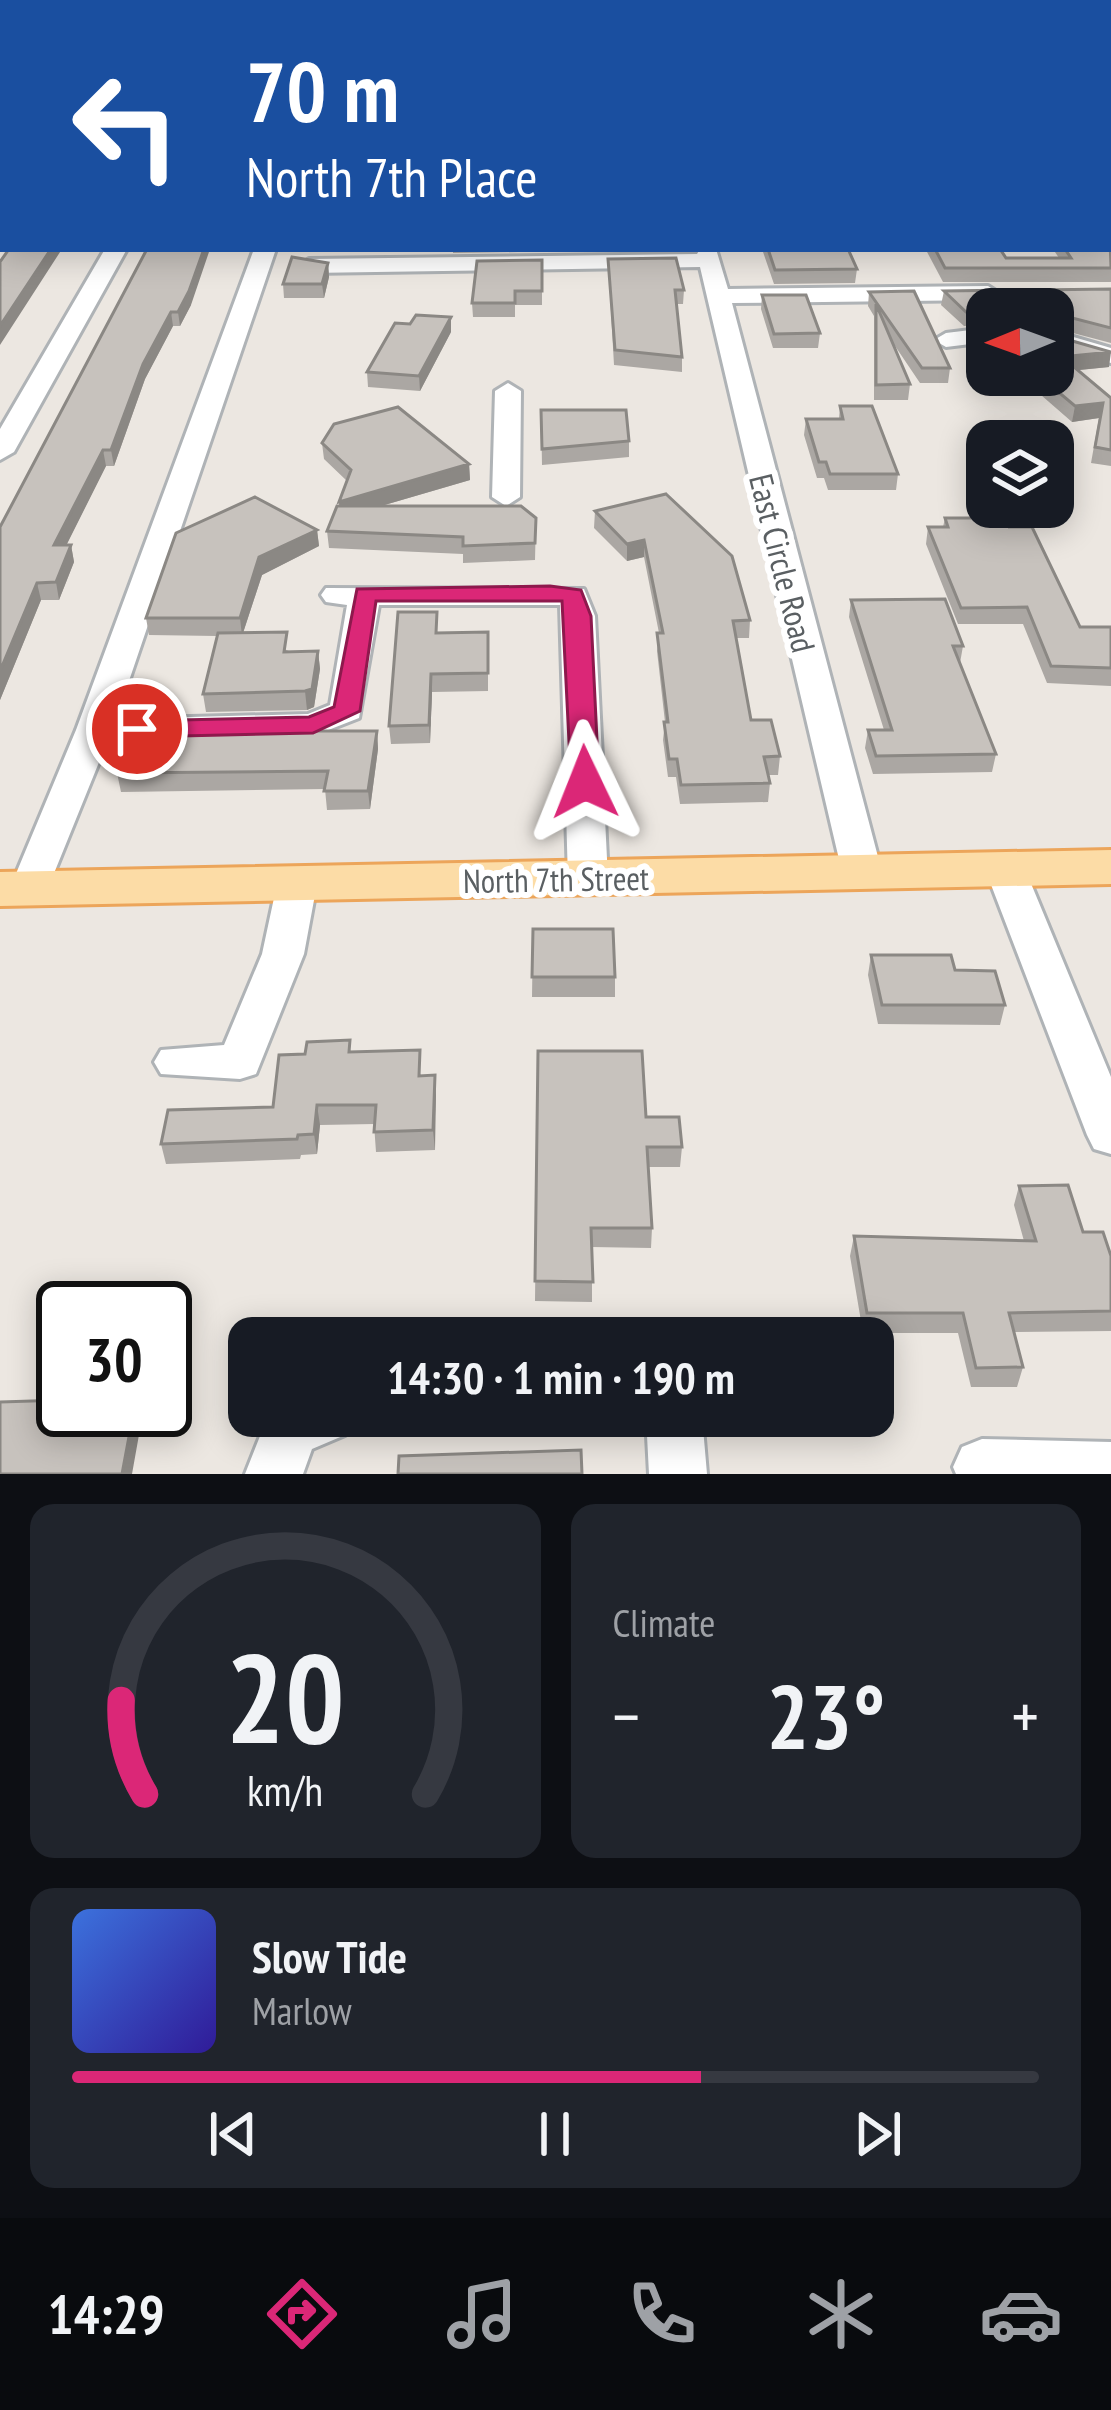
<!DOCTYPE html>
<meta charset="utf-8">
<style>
:root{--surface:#171b24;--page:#20242c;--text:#f1f3f6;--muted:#9ea1a6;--line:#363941;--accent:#db2777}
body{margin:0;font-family:"PT Sans Narrow",sans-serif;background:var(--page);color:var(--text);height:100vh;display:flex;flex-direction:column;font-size:45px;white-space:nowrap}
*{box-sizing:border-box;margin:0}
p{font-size:39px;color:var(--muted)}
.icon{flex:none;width:66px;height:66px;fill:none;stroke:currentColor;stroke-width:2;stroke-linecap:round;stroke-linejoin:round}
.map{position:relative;height:1474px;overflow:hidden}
.sheet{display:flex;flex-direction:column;gap:30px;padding:30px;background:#0d0f14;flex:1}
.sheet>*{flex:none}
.guide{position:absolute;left:0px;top:0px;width:1113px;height:252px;box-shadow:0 6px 30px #0003;background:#1a4fa0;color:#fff;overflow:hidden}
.needle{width:78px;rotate:269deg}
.tools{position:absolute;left:966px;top:288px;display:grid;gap:24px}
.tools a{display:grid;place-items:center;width:108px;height:108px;border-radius:24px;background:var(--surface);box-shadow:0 6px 30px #0003;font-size:60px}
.speed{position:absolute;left:36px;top:1281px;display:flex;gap:24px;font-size:60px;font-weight:700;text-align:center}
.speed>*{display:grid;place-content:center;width:156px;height:156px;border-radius:50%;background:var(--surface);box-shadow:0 6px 30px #0003;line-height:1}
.speed .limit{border:6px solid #111;border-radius:18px;background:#fff;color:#111}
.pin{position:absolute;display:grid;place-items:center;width:102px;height:102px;color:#fff;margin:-51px;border:6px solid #fff;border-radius:50%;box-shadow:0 3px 12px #0007}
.me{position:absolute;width:132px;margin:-66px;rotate:358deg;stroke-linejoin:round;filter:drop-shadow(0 0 9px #0008)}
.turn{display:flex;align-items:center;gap:42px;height:252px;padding:0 48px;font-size:54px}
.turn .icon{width:156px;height:156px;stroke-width:2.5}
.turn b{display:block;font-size:84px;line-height:102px}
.big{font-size:90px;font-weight:700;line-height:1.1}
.sheet .tile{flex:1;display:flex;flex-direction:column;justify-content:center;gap:18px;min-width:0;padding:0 42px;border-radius:24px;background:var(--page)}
.sheet .dial{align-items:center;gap:0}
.dial svg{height:312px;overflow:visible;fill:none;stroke:var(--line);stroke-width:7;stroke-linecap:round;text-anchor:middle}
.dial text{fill:var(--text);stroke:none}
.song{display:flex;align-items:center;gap:36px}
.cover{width:144px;height:144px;border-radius:18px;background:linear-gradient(135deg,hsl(220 70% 55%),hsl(250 70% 35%))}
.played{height:12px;border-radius:6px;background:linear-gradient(90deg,var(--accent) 65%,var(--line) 65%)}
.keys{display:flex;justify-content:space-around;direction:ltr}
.heat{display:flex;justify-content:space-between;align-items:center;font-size:66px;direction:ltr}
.sheet .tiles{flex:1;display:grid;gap:30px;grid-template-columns:1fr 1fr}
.tile:last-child{grid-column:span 2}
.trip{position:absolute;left:228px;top:1317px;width:666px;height:120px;border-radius:24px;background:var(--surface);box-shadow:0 6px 30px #0003;font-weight:700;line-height:120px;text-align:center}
.menu{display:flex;height:192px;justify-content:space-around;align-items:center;background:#090b0e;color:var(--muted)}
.menu .icon{width:84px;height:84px}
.menu .on{color:var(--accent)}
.menu b{font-size:54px;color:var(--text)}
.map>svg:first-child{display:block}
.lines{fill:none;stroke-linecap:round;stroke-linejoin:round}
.canal{fill:#a2e7fc;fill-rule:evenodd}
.minor-casing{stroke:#afb3b6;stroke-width:6}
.major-casing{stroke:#eca55a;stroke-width:6}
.path{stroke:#a2d5a4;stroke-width:3;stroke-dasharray:6 3;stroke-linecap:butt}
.minor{fill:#fff;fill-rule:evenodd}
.major{fill:#fcdca6;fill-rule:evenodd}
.wall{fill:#aba7a3}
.shaded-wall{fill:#8b8884}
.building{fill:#c7c2bd;stroke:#8b8884;stroke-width:3}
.route{fill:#db2777;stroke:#8e194d;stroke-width:3}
.labels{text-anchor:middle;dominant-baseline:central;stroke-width:12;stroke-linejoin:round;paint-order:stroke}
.street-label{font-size:33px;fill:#5a5f62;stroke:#fff}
</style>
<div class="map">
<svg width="1111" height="1474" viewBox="0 0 1111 1474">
<rect width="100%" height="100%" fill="#ece7e1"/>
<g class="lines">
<path class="canal" d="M 3,76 L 3,86 L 0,87 L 0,77 Z"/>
<defs>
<path id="minor" d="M 837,0 L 1111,0 L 1111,5 L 835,3 Z
M 1110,65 L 1111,65 L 1111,75 L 1110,75 Z
M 0,161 L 3,161 L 3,173 L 0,173 Z
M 1110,161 L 1111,162 L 1111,174 L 1110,173 Z
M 3,196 L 3,211 L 0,212 L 0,197 Z
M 1110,196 L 1111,196 L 1111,208 L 1110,208 Z
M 105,249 L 127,249 L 14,452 L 0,460 L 0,429 Z
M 254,249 L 276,249 L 116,719 L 308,714 L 330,705 L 347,605 L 326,602 L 321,595 L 326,588 L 584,589 L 595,616 L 608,879 L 602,889 L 574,889 L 568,879 L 560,605 L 379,605 L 359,718 L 313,736 L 108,740 L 44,898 L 16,898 L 10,888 L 76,730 Z
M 700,249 L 716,249 L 728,289 L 988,286 L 999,293 L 988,300 L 732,303 L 882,872 L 876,881 L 848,881 L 842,872 L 700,267 L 309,273 L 298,266 L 309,259 L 697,254 Z
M 987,328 L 987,342 L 946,347 L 934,340 L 946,333 Z
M 1053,331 L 1111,348 L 1111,363 L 1053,346 Z
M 508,383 L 521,391 L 520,497 L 506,506 L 492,497 L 495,391 Z
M 1005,856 L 1019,860 L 1025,869 L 1111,1077 L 1111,1154 L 1094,1149 L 1087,1135 L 985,869 L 991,860 Z
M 297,870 L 311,874 L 317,884 L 304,954 L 256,1074 L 240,1079 L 161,1074 L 154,1062 L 161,1050 L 224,1045 L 262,954 L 277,884 L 283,874 Z
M 268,1416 L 353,1416 L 345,1435 L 312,1449 L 303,1474 L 245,1474 Z
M 646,1416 L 702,1416 L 707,1474 L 649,1474 Z
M 982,1439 L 1111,1442 L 1111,1474 L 956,1474 L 953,1467 L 962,1447 Z"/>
<path id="major" d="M 1111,850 L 1111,884 L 0,906 L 0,872 Z"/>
</defs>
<use href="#minor" class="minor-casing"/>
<use href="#major" class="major-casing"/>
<path class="path" d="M 443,3 L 467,0
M 542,3 L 568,0
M 667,3 L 692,0"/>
<use href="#minor" class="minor"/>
<use href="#major" class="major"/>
</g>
<path class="wall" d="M 0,0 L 327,0 L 327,3 L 3,3 L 3,50 L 0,51 Z
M 1111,239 L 1111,282 L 943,282 L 926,250 L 848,249 L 857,269 L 855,283 L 774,284 L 762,249 L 1000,249 L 1006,258 L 1059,258 L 1053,249 L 1110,249 Z
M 147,249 L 191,305 L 180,326 L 173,326 L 145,379 L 114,466 L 106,466 L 66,545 L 71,545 L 74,562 L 59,600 L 41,600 L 0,700 L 0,527 Z
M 453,249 L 518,249 L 518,252 L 453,253 Z
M 608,259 L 684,290 L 683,304 L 677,304 L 682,357 L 682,372 L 614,365 Z
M 542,260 L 542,305 L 515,305 L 515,317 L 473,317 L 472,303 Z
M 328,263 L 329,277 L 324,298 L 284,298 L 283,284 Z
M 1111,289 L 1111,343 L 1054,328 L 1055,336 L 1109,367 L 1078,370 L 1111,398 L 1111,466 L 1091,463 L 1099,418 L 1072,422 L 1018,375 L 1053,375 L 1053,309 L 987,309 L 987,325 L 964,326 L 941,305 L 944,291 Z
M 869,292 L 950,368 L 948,383 L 920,383 L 893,343 L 910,384 L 908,400 L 874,400 L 874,316 L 868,306 Z
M 762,295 L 820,333 L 818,348 L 773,348 L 761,309 Z
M 451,332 L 420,391 L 368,387 L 367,372 Z
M 840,406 L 898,474 L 896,490 L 828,490 L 824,478 L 817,478 L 804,435 L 806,419 L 839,419 Z
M 541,410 L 629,441 L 629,457 L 542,465 Z
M 322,443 L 469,464 L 470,480 L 381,506 L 536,518 L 535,560 L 463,563 L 463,554 L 329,548 L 327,531 L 339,506 L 347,481 L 324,459 Z
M 666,494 L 750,620 L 749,638 L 736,638 L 751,720 L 780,756 L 778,775 L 769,775 L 770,783 L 768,802 L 680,804 L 676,777 L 668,777 L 663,740 L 665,722 L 657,651 L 659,633 L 644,557 L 627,561 L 594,528 L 595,511 Z
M 945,518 L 1009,527 L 1080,627 L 1111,627 L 1111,686 L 1047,683 L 1023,624 L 958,624 L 926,544 L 928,527 L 943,527 Z
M 317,530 L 319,546 L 262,575 L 243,633 L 289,651 L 318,651 L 320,669 L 314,707 L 307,710 L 206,712 L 203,694 L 217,636 L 149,635 L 146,618 Z
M 851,600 L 963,646 L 960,663 L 996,754 L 992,772 L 873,774 L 865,748 L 868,730 L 884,730 L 849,617 Z
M 488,632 L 488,691 L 432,692 L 430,743 L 391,744 L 389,726 L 437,633 Z
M 309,722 L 311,731 L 377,731 L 378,749 L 370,809 L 327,810 L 325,789 L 121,792 L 117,773 L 194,733 Z
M 533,929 L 615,977 L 615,997 L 532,997 Z
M 871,955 L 955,970 L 1005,1005 L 1000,1025 L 878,1024 L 868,975 Z
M 538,1051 L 646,1117 L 682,1147 L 680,1167 L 648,1167 L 652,1228 L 651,1248 L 592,1247 L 592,1302 L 535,1301 Z
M 351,1052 L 421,1076 L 435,1075 L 435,1150 L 376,1152 L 374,1124 L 320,1125 L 317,1154 L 301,1155 L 300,1159 L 166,1164 L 161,1144 L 273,1107 Z
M 1019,1186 L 1083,1232 L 1111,1256 L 1111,1331 L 1014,1332 L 1023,1367 L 1017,1387 L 971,1387 L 958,1333 L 863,1333 L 850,1256 L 854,1236 L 1024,1241 L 1014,1205 Z"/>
<path class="shaded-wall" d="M 0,30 L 3,30 L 3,50 L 0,51 Z
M 51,249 L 62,249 L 0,345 L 0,326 Z
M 204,249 L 210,249 L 191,305 L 180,326 L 178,312 Z
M 328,263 L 329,277 L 324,298 L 322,284 Z
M 171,312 L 173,326 L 145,379 L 114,466 L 111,450 L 143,364 Z
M 451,317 L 451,332 L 420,391 L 419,376 Z
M 1111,352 L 1109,367 L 1059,372 L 1062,357 Z
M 1103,403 L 1099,418 L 1072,422 L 1075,406 Z
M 103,450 L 106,466 L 58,562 L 54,545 Z
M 469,464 L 470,480 L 340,518 L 339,502 Z
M 317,530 L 319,546 L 262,575 L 242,636 L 240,618 L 259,557 Z
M 644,540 L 644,557 L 627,561 L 627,544 Z
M 71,545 L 74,562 L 59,600 L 56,582 Z
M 37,583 L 41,600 L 0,700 L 0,671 Z
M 318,651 L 320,669 L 314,707 L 307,710 L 305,691 Z
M 431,674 L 432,692 L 430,743 L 429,725 Z
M 377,731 L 378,749 L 370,809 L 368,791 Z
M 435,1075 L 436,1095 L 435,1150 L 433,1130 Z
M 317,1105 L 320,1125 L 317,1154 L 314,1134 Z
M 134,1410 L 140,1410 L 142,1418 L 132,1474 L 122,1474 Z"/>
<path class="building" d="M 0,0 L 206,0 L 150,3 L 3,3 L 3,30 L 0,30 Z
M 872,0 L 945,0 L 947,3 L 850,3 L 848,1 Z
M 999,0 L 1111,0 L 1111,27 L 1110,3 L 1002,3 Z
M 1110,239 L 1111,268 L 945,268 L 935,249 L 1000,249 L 1006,258 L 1071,258 L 1065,249 L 1110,249 Z
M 9,249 L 51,249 L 0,326 L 0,262 Z
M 147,249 L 204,249 L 189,291 L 178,312 L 171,312 L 143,364 L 111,450 L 103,450 L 54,545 L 71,545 L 56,582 L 37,583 L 0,671 L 0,527 Z
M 768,249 L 848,249 L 857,269 L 775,270 Z
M 292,257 L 328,263 L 322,284 L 283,284 Z
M 676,258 L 684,290 L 675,290 L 682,357 L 615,350 L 608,259 Z
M 542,260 L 542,291 L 515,291 L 515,303 L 472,303 L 477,261 Z
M 1111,289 L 1111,328 L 1053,313 L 1055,336 L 1111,352 L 1062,357 L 1111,398 L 1111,450 L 1095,447 L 1103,403 L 1075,406 L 1038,375 L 1053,375 L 1053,309 L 987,309 L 987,311 L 966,312 L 944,291 Z
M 914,291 L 950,368 L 922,368 L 869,292 Z
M 762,295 L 806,295 L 820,333 L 774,334 Z
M 876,304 L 910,384 L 876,385 Z
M 416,315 L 451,317 L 419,376 L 367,372 L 395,323 L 410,324 Z
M 840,406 L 872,406 L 898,474 L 830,474 L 826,462 L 819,462 L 806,419 L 843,419 Z
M 398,407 L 469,464 L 339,502 L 351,470 L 322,443 L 334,424 Z
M 541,410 L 626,410 L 629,441 L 542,449 Z
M 666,494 L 732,556 L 750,620 L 733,621 L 751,720 L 771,720 L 780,756 L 764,757 L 770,783 L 681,785 L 677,759 L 669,759 L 664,722 L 668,722 L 657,633 L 663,633 L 644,540 L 627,544 L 595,511 Z
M 255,497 L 317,530 L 259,557 L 240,618 L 146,618 L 176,533 Z
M 337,506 L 521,506 L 536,518 L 535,543 L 463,546 L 463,537 L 327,531 Z
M 945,518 L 1004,518 L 1009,527 L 1032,527 L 1080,627 L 1111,627 L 1111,668 L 1051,666 L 1027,607 L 961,608 L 928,527 L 948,527 Z
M 945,599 L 963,646 L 953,646 L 996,754 L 876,756 L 868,730 L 892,730 L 851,600 Z
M 398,612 L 437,612 L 436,633 L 488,632 L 488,673 L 431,674 L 429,725 L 389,726 Z
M 287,632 L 284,652 L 318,651 L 312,689 L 305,691 L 203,694 L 218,633 Z
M 309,722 L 308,731 L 377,731 L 368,791 L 324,791 L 328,771 L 117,773 L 129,735 L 194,733 L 196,724 Z
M 533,929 L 613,929 L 615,977 L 532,977 Z
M 871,955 L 951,955 L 955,970 L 995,971 L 1005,1005 L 882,1005 Z
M 350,1040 L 349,1052 L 420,1050 L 419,1076 L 435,1075 L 433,1130 L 374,1132 L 376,1105 L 317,1105 L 314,1134 L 298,1135 L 297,1139 L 161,1144 L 168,1110 L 273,1107 L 279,1055 L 305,1054 L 307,1042 Z
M 538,1051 L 642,1051 L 646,1117 L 679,1117 L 682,1147 L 647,1147 L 652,1228 L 591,1228 L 593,1282 L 535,1281 Z
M 1068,1185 L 1083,1232 L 1103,1232 L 1111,1256 L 1111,1311 L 1009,1313 L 1023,1367 L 976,1368 L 963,1313 L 867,1313 L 854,1236 L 1036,1241 L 1019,1186 Z
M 63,1400 L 63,1410 L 134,1410 L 122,1474 L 0,1474 L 0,1402 Z
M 581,1450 L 582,1474 L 398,1474 L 399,1456 Z"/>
<path class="route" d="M 550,586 L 581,590 L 591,616 L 599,782 L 595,788 L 575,788 L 571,782 L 562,601 L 376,601 L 360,711 L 313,733 L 137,737 L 124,729 L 137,721 L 309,717 L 334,707 L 357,589 Z"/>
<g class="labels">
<g class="street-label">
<text transform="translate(783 563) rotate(76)">East Circle Road</text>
<text transform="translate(556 879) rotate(-1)">North 7th Street</text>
</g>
</g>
</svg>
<div class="tools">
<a><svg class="needle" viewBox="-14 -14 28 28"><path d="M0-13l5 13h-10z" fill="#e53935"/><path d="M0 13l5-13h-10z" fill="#9ea1a6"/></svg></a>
<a><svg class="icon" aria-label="layers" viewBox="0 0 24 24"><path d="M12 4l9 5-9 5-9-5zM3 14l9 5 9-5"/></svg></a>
</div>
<div class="speed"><div class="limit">30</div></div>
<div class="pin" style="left:137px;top:729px;background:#d93025"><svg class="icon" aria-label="arrive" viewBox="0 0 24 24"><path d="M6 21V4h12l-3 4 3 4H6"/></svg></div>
<svg class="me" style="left:585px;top:782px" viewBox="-20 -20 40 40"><path d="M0-17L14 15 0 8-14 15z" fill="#db2777" stroke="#fff" stroke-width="4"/></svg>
<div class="trip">14:30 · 1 min · 190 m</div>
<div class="guide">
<div class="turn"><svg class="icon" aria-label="left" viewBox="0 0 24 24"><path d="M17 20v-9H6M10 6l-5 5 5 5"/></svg><div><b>70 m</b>North 7th Place</div></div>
</div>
</div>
<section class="sheet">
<div class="tiles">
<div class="tile dial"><svg viewBox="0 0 100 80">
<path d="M14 69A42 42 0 1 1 86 69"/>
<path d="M14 69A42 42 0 0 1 8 45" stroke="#db2777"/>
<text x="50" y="56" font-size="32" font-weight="700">20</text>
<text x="50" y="72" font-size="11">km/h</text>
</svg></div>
<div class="tile"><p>Climate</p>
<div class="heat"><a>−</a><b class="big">23°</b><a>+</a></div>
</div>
<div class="tile">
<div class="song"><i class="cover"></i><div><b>Slow Tide</b><p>Marlow</p></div></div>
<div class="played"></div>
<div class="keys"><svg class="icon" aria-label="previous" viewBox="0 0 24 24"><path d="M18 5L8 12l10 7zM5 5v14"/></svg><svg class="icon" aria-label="pause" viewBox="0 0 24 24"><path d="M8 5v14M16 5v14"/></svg><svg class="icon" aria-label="next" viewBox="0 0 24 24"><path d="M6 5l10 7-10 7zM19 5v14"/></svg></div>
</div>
</div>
</section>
<nav class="menu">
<b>14:29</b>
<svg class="icon on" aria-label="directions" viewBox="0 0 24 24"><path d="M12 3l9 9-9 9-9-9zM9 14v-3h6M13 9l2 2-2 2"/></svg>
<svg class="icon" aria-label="music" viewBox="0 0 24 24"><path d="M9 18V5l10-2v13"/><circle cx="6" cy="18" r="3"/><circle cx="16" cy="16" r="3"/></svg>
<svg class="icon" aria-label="phone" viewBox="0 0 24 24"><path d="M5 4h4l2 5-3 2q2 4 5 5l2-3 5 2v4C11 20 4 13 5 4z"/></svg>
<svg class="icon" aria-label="climate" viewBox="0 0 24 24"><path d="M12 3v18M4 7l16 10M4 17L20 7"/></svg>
<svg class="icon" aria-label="car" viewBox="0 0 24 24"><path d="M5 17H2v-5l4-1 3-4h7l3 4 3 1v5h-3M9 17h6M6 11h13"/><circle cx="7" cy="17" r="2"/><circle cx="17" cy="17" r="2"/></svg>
</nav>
